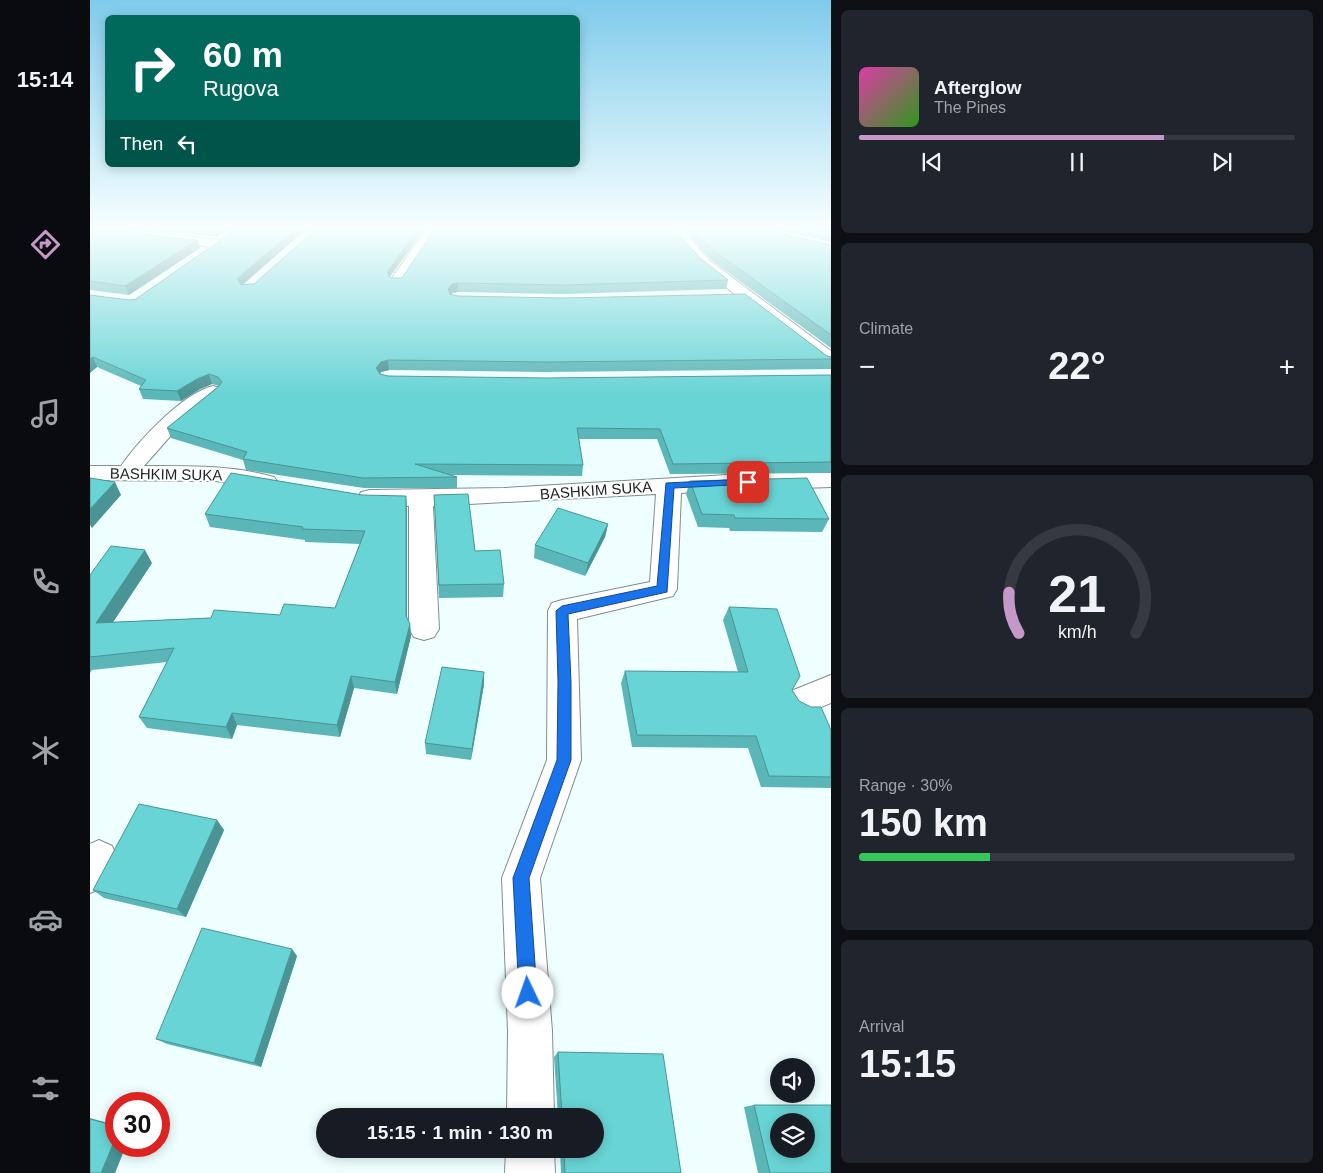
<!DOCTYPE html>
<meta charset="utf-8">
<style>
:root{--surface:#171b24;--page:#20242c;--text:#f1f3f6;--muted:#9ea1a6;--line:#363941;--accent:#c598c8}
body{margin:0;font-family:Helvetica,sans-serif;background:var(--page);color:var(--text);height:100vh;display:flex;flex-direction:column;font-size:19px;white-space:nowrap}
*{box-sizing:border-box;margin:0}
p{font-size:16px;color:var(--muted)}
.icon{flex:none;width:28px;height:28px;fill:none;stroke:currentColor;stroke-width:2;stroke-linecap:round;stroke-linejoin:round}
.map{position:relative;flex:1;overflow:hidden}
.sheet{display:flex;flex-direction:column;gap:10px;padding:10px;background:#0d0f14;width:492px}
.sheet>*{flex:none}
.guide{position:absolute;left:15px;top:15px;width:475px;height:152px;border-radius:8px;box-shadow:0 2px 12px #0003;background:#00695c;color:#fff;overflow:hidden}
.controls{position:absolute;left:680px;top:1058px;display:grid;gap:10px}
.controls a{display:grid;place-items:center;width:45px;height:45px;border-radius:50%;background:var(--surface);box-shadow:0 2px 12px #0003;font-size:25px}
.speed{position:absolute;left:15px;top:1092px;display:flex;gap:10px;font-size:25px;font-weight:700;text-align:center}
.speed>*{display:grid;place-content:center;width:65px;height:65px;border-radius:50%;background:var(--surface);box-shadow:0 2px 12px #0003;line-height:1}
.speed .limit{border:8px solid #d22;background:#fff;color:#111}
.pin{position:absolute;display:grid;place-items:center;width:42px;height:42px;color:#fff;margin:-21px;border-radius:10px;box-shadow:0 2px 8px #0006}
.me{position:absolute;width:55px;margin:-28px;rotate:357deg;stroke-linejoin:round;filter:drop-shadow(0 0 4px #0008)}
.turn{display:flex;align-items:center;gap:18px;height:105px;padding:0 15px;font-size:22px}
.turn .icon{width:65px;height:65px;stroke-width:2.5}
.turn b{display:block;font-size:35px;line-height:42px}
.then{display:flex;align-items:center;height:48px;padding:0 15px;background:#0003;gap:10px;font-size:19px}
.big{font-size:38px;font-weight:700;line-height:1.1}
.sheet .card{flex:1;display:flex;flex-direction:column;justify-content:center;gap:8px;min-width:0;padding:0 18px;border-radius:8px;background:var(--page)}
.sheet .dial{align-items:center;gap:0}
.dial svg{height:130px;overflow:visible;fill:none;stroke:var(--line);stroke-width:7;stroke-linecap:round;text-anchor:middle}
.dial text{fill:var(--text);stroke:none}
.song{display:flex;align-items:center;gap:15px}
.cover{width:60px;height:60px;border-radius:8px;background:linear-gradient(135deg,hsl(320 70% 55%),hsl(110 70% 35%))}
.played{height:5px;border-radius:2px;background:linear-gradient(90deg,var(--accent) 70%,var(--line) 70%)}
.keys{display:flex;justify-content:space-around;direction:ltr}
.heat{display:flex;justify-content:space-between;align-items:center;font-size:28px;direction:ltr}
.charge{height:8px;border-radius:4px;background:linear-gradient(90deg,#34c759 30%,var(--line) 0)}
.trip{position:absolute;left:226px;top:1108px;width:288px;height:50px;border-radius:25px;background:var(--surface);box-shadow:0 2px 12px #0003;font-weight:700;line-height:50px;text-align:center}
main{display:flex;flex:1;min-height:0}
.menu{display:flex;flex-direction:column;width:90px;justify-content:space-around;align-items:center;background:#090b0e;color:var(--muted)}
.menu .icon{width:35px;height:35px}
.menu .current{color:var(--accent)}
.menu b{font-size:22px;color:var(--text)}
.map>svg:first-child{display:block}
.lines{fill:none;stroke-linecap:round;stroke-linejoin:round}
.minor-casing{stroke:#7f8e8e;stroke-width:2}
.minor{fill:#fff;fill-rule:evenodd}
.wall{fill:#5ab6b7}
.shaded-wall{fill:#4a9495}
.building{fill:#69d4d5;stroke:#4a9495;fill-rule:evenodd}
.route{fill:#1a73e8;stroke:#114b97}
.labels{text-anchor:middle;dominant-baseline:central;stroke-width:4;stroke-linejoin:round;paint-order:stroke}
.street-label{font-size:15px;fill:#1d2222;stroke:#fff}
</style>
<main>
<nav class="menu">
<b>15:14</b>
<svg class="icon current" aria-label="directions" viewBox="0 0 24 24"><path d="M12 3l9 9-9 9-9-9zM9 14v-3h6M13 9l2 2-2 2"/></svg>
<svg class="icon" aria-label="music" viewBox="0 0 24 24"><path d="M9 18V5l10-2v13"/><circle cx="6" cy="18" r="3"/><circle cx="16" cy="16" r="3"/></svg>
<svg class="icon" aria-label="phone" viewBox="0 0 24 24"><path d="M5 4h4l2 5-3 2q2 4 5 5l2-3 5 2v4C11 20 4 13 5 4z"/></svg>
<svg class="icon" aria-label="climate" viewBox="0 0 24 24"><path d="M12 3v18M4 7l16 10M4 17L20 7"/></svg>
<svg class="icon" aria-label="car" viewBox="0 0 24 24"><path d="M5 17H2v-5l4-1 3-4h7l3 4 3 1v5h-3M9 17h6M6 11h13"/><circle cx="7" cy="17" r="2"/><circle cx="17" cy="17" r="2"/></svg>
<svg class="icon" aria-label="filters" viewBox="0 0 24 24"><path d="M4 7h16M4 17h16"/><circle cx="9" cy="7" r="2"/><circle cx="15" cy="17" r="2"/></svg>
</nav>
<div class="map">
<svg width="741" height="1173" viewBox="0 0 741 1173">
<rect width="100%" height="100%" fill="#efffff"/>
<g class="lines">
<defs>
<path id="minor" d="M 0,230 L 40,230 L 130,240 L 137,244 L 130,248 L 1,234 Z
M 336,230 L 350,230 L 313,285 L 301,285 L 299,282 Z
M 578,230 L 593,230 L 620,261 L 741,351 L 741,366 L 734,364 L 610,267 Z
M 123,386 L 130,388 L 133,392 L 130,396 L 84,432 L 54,466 C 98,466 142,465 184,477 L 188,482 L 184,487 L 176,490 L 126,481 L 0,480 L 0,466 L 31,466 C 49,440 93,393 123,386 Z
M 680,473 L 741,473 L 741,487 L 680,489 L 672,486 L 668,481 L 672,476 Z
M 637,475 L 645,478 L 649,483 L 645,488 L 591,493 L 587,589 L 583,596 L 487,619 L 491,760 L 450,878 L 462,1031 L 464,1116 L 417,1116 L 418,1031 L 412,878 L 457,760 L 458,611 L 462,603 L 472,600 L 560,582 L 566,494 L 343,506 L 349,629 L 344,637 L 334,640 L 324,637 L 319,629 L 319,506 L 280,506 L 271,504 L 268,498 L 271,492 L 280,490 L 414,488 Z
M 741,675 L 741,703 L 712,715 L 701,711 L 696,701 L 701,691 Z
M 9,840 L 22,846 L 28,859 L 13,887 L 0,893 L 0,844 Z
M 416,1149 L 464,1149 L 465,1173 L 415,1173 Z"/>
</defs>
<use href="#minor" class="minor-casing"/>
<use href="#minor" class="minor"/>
</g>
<path class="wall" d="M 0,230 L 107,240 L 110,248 L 39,295 L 0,290 Z
M 57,230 L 135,230 L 135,231 L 126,237 Z
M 145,230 L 215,230 L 153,284 L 300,277 L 312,278 L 611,259 L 638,280 L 636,289 L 473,294 L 368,292 L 362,293 L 361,295 L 368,296 L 737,356 L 741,357 L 741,369 L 455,372 L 299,370 L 291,372 L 290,374 L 298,376 L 456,378 L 741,375 L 741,473 L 580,474 L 567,439 L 489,439 L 493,465 L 492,476 L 359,475 L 367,477 L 367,488 L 274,488 L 156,470 L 153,460 L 81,438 L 77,428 L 129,386 L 122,384 L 110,389 L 91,401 L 53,399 L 49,389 L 51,386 L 7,367 L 0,373 L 0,295 L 39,300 L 46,299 Z
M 595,230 L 675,230 L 741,245 L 741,348 L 621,260 Z
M 688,230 L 741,230 L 741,242 Z
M 600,481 L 739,519 L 732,532 L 640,531 L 639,528 L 608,527 L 596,494 Z
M 344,495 L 385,551 L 414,584 L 413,597 L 349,598 Z
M 317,509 L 317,618 L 320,624 L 321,636 L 307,694 L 264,688 L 250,737 L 147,725 L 142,739 L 57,728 L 49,717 L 77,662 L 2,670 L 0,673 L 0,575 L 62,563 L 23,622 L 121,618 L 190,615 L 245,608 L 270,544 L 215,542 L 215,540 L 120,527 L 115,514 Z
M 518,524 L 515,537 L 495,576 L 444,558 L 445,545 Z
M 639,607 L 702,690 L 709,701 L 741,730 L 741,788 L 671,787 L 658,748 L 542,747 L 531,683 L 535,671 L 648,672 L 633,620 Z
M 394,684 L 381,760 L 336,754 L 335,743 Z
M 127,820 L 134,830 L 96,917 L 14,898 L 3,890 Z
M 207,956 L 171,1067 L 77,1044 L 66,1039 Z
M 468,1052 L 591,1173 L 471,1173 L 470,1149 L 505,1149 L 505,1116 L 468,1116 L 464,1057 Z
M 664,1105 L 741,1173 L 668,1173 L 654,1107 Z
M 0,1118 L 26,1125 L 26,1146 L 0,1173 Z"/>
<path class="shaded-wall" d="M 124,230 L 135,230 L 135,231 L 126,237 Z
M 204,230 L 215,230 L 149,288 L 147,279 Z
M 327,230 L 334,230 L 297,281 L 297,272 Z
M 107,240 L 110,248 L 39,295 L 35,286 Z
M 368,283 L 368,292 L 362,293 L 358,298 L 358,289 L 362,284 Z
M 3,357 L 7,367 L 0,373 L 0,359 Z
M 298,360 L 299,370 L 291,372 L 287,378 L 286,368 L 291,362 Z
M 119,374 L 122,384 L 110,389 L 91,401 L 87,391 L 107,379 Z
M 25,482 L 31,495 L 2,528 L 0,525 L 0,509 Z
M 316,496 L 317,509 L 317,629 L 316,616 Z
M 518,524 L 515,537 L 495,576 L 498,563 Z
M 55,550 L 62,563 L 14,636 L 6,623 Z
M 320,624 L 321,636 L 307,694 L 305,682 Z
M 394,672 L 394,684 L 381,760 L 382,749 Z
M 261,676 L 264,688 L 250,737 L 247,725 Z
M 142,713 L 147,725 L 142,739 L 136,727 Z
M 127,820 L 134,830 L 96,917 L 87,909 Z
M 202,949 L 207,956 L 171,1067 L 164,1063 Z
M 26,1137 L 26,1146 L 36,1146 L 25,1173 L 11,1173 Z"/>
<path class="building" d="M 0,230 L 21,230 L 107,240 L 35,286 L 0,281 Z
M 145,230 L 204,230 L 147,279 L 151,285 L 164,284 L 225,230 L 327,230 L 297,272 L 300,278 L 312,278 L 344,230 L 585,230 L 611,259 L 638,280 L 474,285 L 368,283 L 362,284 L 358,289 L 360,294 L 368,296 L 474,298 L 655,294 L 737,356 L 741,357 L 741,359 L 456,362 L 298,360 L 291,362 L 286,368 L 290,374 L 298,376 L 456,378 L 741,375 L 741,462 L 583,464 L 570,429 L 487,428 L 493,465 L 325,464 L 367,477 L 273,478 L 153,459 L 157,452 L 77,428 L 128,387 L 132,382 L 128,377 L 119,374 L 107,379 L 87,391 L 49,389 L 56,380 L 3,357 L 0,359 L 0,295 L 39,300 L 46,299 Z
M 604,230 L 675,230 L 741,245 L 741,335 L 624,251 Z
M 729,230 L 741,230 L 741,233 Z
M 141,473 L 272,495 L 316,496 L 316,616 L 320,624 L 305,682 L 261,676 L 247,725 L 142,713 L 136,727 L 49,717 L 84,648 L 0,657 L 0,575 L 21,546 L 55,550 L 6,623 L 121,618 L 124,610 L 190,615 L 194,604 L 245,608 L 275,531 L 212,529 L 213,527 L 115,514 Z
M 0,478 L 25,482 L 0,509 Z
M 717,478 L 739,519 L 645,518 L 644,515 L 612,514 L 600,481 Z
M 378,494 L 385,551 L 410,550 L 414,584 L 349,585 L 344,495 Z
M 468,508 L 518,524 L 498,563 L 445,545 Z
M 639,607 L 687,609 L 710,676 L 702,690 L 709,701 L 721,707 L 731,707 L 741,730 L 741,777 L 679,776 L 666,736 L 547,735 L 535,671 L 658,672 Z
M 352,667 L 394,672 L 382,749 L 335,743 Z
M 49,804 L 127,820 L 87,909 L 3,890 Z
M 112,928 L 202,949 L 164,1063 L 66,1039 Z
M 468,1052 L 573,1054 L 591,1173 L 475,1173 L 474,1149 L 505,1149 L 505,1116 L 472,1116 Z
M 664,1105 L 741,1105 L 741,1173 L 680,1173 ZM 689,1121 L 716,1121 L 716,1149 L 689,1149 Z
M 0,1119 L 26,1126 L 26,1137 L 11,1173 L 0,1173 Z"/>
<linearGradient id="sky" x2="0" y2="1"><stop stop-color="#7fcbeb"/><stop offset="0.58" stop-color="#f8ffff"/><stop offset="1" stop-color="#f8ffff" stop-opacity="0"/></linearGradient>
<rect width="741" height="394" fill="url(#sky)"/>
<path class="route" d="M 658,479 L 661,479 L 661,484 L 584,488 L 577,592 L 478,614 L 481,682 L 481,760 L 439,878 L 447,993 L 444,999 L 438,1001 L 432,999 L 429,993 L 423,878 L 467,760 L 468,682 L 466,611 L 472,606 L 567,586 L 576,483 Z"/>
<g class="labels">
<g class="street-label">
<text transform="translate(76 474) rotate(1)">BASHKIM SUKA</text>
<text transform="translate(506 490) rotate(-4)">BASHKIM SUKA</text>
</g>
</g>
</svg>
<div class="controls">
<a><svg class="icon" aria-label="sound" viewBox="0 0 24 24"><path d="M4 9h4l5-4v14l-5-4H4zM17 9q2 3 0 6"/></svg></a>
<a><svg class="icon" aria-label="layers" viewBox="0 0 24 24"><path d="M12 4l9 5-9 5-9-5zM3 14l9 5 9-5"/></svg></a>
</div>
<div class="speed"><div class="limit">30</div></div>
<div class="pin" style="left:658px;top:482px;background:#d93025"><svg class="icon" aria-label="arrive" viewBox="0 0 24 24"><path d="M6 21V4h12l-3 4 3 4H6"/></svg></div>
<svg class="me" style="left:438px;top:993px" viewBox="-20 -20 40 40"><circle r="19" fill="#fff"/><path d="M0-13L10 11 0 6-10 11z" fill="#1a73e8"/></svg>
<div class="trip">15:15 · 1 min · 130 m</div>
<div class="guide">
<div class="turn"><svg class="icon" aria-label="right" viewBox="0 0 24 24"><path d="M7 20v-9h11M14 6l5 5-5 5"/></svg><div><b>60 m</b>Rugova</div></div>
<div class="then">Then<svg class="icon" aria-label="left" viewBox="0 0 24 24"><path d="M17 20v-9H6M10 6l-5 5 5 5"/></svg></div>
</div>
</div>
<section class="sheet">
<div class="card">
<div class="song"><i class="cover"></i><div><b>Afterglow</b><p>The Pines</p></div></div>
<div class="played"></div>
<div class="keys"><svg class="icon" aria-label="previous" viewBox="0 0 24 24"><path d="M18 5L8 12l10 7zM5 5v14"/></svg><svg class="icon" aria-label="pause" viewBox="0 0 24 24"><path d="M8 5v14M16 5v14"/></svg><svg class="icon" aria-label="next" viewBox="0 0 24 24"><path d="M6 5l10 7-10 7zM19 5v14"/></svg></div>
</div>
<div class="card"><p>Climate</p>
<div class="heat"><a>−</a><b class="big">22°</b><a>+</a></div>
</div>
<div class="card dial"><svg viewBox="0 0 100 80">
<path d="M14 69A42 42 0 1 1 86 69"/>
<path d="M14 69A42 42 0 0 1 8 44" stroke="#c598c8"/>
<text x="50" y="56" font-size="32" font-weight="700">21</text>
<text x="50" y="72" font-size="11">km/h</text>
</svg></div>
<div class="card"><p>Range · 30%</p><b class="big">150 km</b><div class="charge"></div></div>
<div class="card"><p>Arrival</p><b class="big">15:15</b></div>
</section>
</main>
